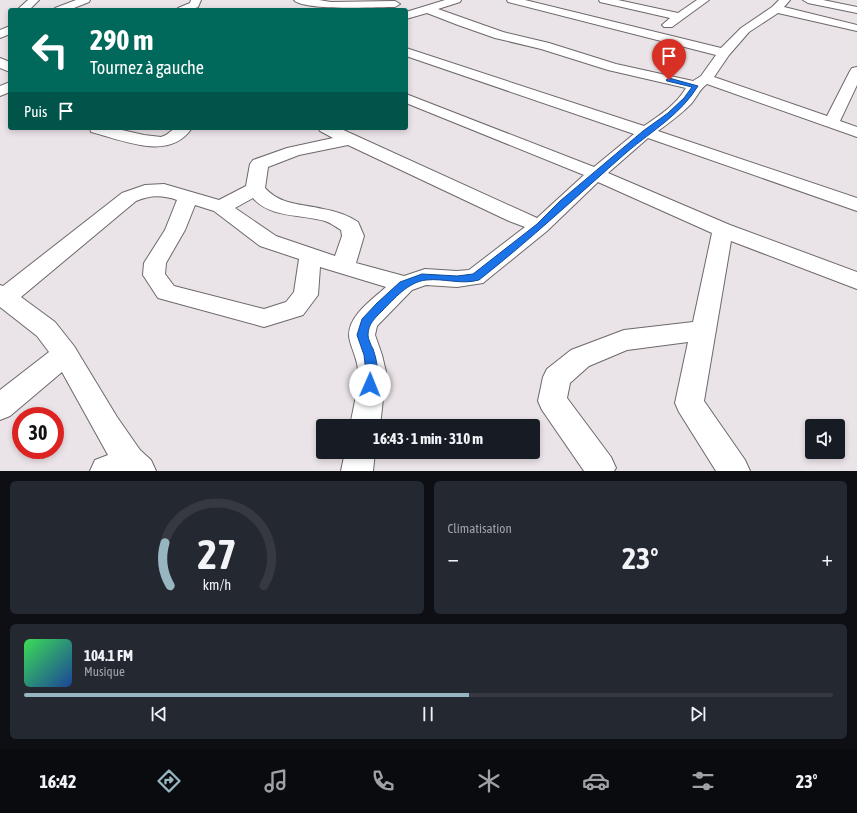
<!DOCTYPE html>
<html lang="fr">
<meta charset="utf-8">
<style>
:root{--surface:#171b24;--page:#242831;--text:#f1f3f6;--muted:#9ea1a6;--line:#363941;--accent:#98b6c1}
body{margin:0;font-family:"Asap Condensed",sans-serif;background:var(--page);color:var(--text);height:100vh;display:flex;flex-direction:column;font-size:15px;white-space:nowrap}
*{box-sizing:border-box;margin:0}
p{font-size:13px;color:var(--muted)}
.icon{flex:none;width:22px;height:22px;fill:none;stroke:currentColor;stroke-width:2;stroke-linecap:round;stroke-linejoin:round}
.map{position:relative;height:471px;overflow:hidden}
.details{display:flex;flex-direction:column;gap:10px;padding:10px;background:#0d0f14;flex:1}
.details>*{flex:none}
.hud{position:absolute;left:8px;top:8px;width:400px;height:122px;border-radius:4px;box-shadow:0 2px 6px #0003;background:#00695c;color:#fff;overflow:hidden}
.buttons{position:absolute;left:805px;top:419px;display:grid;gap:8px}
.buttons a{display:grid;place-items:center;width:40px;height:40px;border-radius:4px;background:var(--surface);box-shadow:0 2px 6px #0003;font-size:20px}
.speed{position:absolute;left:12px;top:407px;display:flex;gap:8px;font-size:20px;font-weight:700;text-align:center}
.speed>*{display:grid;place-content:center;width:52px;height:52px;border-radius:50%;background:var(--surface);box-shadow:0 2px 6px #0003;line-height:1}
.speed .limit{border:6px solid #d22;background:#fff;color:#111}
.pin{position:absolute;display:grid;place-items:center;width:34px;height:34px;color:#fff;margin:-41px -17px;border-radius:50% 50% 50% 0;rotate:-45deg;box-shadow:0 0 4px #0007}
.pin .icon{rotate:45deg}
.me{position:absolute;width:44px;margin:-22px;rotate:1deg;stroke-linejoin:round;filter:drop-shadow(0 0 3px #0008)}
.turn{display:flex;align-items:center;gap:14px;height:84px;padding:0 16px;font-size:18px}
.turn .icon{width:52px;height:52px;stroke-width:2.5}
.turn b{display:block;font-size:28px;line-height:34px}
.then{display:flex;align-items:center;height:38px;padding:0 16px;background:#0003;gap:8px;font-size:15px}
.big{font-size:30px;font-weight:700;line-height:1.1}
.details .tile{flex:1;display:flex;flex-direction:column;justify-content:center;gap:6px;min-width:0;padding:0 14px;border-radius:6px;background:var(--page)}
.details .dial{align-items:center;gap:0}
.dial svg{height:104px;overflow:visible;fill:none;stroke:var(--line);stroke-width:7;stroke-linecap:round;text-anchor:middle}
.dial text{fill:var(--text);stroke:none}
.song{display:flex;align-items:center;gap:12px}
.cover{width:48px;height:48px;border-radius:6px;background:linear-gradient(135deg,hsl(130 70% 55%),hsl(220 70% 35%))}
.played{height:4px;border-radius:2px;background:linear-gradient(90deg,var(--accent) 55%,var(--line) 55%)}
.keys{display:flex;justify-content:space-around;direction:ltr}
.heat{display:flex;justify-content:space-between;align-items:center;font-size:22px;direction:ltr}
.details .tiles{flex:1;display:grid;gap:10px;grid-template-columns:1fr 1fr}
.tile:last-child{grid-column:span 2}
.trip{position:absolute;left:316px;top:419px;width:224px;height:40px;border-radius:4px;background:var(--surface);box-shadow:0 2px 6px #0003;font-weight:700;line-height:40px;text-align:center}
.tab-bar{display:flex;height:64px;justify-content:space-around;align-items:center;background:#090b0e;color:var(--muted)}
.tab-bar .icon{width:28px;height:28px}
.tab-bar .selected{color:var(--accent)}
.tab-bar b{font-size:18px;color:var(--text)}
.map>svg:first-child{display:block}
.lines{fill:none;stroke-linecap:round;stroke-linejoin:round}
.minor-casing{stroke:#6e686b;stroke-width:2}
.minor{fill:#fff;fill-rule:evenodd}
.route{fill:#1a73e8;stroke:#114b97}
</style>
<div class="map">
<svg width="857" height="471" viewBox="0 0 857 471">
<rect width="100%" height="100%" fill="#eae3e7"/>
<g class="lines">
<defs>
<path id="minor" d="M 28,0 L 39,0 L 29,10 L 17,10 Z
M 76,0 L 90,0 L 89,2 L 69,10 L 54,10 L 55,8 Z
M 191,0 L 201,0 L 198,7 L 191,10 L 177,10 L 178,8 L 190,3 Z
M 294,0 L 319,0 L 331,2 L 395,1 L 400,4 L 395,7 C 378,7 303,11 294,0 Z
M 445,0 L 461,0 L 460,2 L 438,9 L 503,32 L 549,43 L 616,64 L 693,81 L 701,76 L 716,55 L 508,2 L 507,0 L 525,0 L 721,48 L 741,28 L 772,7 L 779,0 L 790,0 L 784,7 L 857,25 L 857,31 L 778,13 L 749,32 L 729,55 L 714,77 L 827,116 L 850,71 L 852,68 L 857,67 L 857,85 L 840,121 L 857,127 L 857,137 L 707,84 C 699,90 697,97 691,104 C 681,114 670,122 658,131 L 857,198 L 857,211 L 648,138 L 608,173 L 730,225 L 857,272 L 857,289 L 731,241 L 704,401 L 745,460 L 750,471 L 716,471 L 679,412 L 675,403 L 688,342 L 627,350 L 589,366 L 570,383 L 567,398 L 611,457 L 616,468 L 614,471 L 584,471 L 542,410 L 538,401 L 543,377 L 547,369 L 571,350 L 624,330 L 693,322 L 712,233 L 598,182 L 547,231 L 483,283 L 457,287 L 426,285 L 412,290 L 377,326 L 375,335 L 382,355 L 386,372 L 380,426 L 350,426 C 353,410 359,386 358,371 C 358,359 349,344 349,335 C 349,315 373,299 386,287 L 320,267 L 318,295 L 303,315 L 264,327 L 158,298 L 143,275 L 144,263 L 165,230 L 177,200 C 162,195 151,195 136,201 L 21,297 L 55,322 L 74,346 L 117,417 L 140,450 L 151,460 L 156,471 L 90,471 L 95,460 L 108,455 L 62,372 L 10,416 L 0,420 L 0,390 L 49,352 L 37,336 L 0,307 L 0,285 L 3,286 L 122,193 L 145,185 L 164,184 L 219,200 L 246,186 L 250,164 L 253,160 L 287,148 L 333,138 L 320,131 L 318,128 L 339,128 L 537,218 L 584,175 L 406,103 L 406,94 L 594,167 L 634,134 L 406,56 L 406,48 L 644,126 C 660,115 676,105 686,88 L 608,70 L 541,49 L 495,38 L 458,25 L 427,13 L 406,19 L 406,12 ZM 348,145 L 509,221 L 525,227 L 469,270 L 457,271 L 425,269 L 404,276 L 356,263 L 364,236 L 358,222 C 347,215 336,211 323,209 C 302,204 280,205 265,188 L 268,167 L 299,155 ZM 253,198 C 270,218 301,214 325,221 C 331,223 336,227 341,230 L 342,236 L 335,256 L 276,236 L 235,208 ZM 195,205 L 214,211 L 260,246 L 299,259 L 294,292 L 286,302 L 264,309 L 174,286 L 165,274 L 166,263 L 185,230 Z
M 599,0 L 618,0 L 678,13 L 697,0 L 709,0 L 672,27 L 664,27 L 662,25 L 670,18 L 600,2 Z
M 803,0 L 823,0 L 857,7 L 857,13 L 808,3 Z
M 10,26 L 10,34 L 0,38 L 0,30 Z
M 0,58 L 10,62 L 10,72 L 0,68 Z
M 10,82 L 10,92 L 0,96 L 0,86 Z
M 90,128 L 113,128 L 144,135 L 161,137 L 166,135 L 175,128 L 192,128 C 169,162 123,140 91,132 Z
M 345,452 L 375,452 L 373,471 L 341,471 Z"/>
</defs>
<use href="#minor" class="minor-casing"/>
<use href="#minor" class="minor"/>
</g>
<path class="route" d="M 669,78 L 698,86 C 681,114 652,131 627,152 C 578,195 530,240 479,280 C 461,285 444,278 426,280 C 408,282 394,299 382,311 C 375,318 368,324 368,335 C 368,339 371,345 373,349 C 377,360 380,377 375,388 L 370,390 L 366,388 L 364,385 L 366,372 L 364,355 L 357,335 L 362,319 L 377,303 L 400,282 L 422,274 L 457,276 L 473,274 L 537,224 L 560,201 L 643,131 L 668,113 L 684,98 L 692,87 L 667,81 L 666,80 Z"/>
</svg>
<div class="buttons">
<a><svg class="icon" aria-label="sound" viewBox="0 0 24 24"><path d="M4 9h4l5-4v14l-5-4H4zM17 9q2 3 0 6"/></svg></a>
</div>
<div class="speed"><div class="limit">30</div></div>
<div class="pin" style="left:669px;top:80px;background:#d93025"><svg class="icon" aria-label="arrive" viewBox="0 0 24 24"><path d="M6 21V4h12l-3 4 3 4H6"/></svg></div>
<svg class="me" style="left:370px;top:385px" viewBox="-20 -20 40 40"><circle r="19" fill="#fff"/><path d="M0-13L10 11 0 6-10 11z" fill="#1a73e8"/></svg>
<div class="trip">16:43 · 1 min · 310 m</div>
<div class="hud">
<div class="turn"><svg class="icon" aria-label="left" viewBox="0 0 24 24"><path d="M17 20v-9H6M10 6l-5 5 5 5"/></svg><div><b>290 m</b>Tournez à gauche</div></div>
<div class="then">Puis<svg class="icon" aria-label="arrive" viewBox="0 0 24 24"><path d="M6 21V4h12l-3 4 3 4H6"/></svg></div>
</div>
</div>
<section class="details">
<div class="tiles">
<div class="tile dial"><svg viewBox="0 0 100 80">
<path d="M14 69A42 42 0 1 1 86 69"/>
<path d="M14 69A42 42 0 0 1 10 36" stroke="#98b6c1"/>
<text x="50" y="56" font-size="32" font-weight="700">27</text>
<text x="50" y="72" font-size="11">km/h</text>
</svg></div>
<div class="tile"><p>Climatisation</p>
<div class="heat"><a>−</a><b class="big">23°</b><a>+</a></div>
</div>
<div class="tile">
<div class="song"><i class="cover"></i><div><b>104.1 FM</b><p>Musique</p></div></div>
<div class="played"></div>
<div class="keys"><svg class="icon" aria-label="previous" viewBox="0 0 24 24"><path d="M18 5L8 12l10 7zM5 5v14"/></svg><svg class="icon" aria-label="pause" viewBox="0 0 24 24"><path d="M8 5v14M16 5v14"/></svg><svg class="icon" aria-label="next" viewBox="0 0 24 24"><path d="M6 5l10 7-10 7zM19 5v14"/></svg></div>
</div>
</div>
</section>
<nav class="tab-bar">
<b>16:42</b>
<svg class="icon selected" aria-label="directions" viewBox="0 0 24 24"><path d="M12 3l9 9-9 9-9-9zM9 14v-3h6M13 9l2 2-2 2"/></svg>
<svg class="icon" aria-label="music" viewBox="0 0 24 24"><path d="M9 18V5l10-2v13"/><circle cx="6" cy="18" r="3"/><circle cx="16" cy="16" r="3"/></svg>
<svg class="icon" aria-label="phone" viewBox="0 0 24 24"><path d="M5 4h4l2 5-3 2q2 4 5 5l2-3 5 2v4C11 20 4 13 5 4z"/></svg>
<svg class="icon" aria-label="climate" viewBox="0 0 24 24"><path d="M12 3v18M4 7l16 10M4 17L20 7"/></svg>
<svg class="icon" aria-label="car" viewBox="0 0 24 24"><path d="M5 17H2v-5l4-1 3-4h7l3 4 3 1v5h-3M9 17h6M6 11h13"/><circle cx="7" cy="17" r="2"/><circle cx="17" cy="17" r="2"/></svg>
<svg class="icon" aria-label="filters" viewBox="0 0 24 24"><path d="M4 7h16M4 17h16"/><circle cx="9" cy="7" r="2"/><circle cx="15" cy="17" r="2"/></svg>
<b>23°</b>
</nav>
